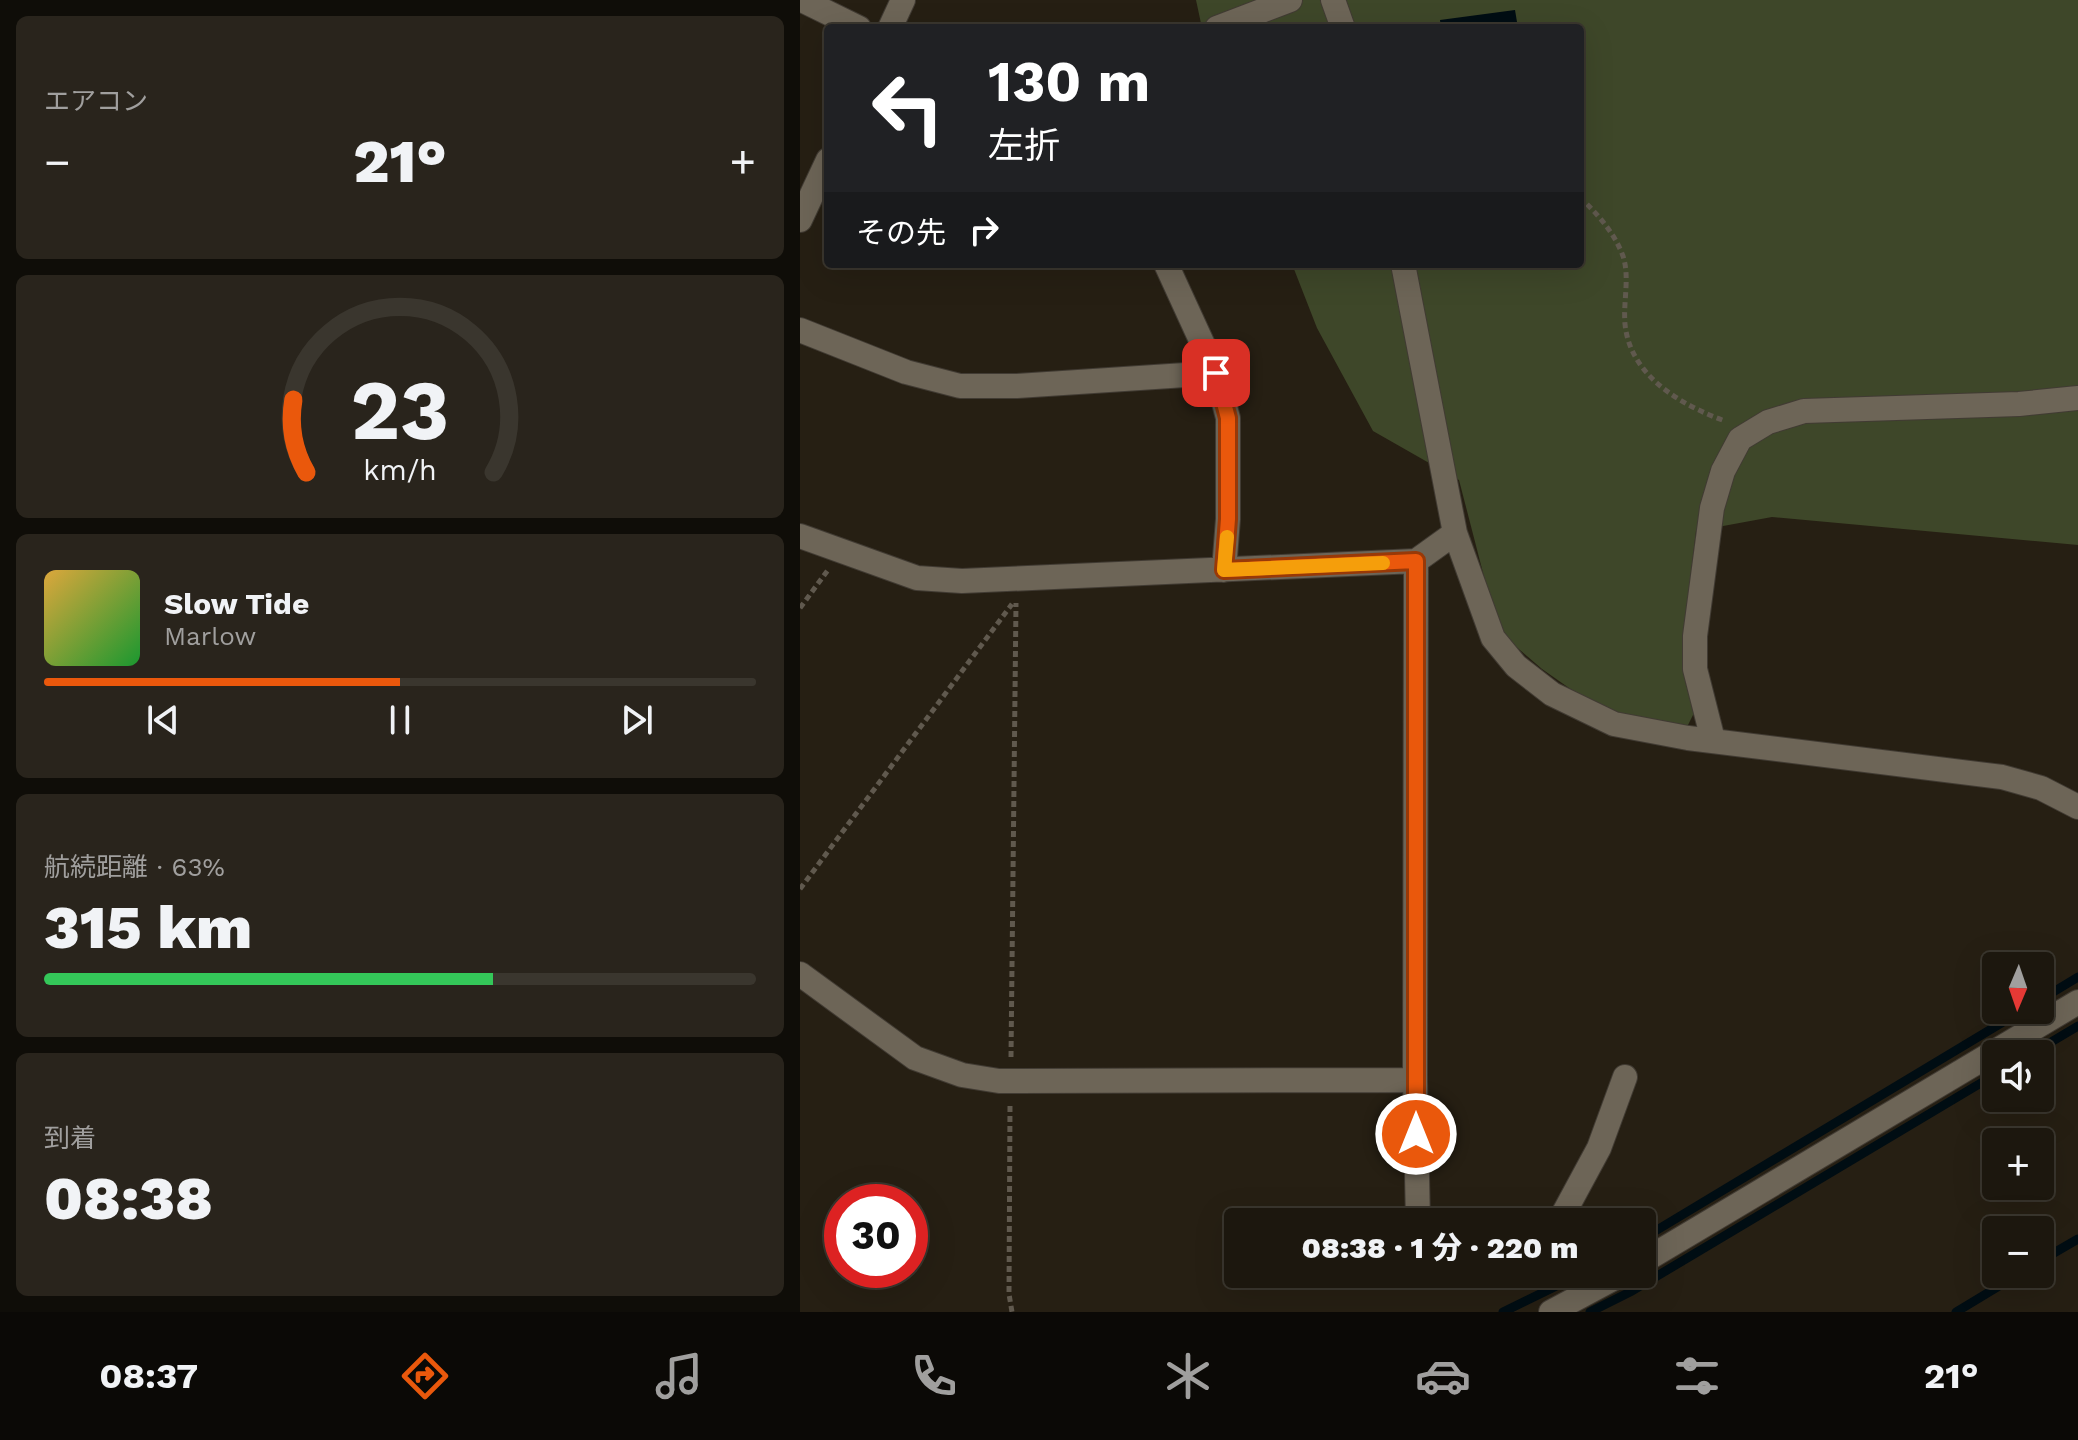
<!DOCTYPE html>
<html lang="ja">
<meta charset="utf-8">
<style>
:root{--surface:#1c170e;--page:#29241c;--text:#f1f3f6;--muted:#a09f9e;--line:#3a362e;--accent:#ea580c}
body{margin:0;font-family:"Work Sans","Noto Sans JP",sans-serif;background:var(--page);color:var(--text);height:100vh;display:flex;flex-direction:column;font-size:30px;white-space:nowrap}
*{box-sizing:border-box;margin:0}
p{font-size:26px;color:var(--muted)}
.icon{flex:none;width:44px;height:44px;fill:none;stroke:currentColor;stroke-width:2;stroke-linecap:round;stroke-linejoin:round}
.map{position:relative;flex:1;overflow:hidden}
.side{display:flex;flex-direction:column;gap:16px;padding:16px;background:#0f0d08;width:800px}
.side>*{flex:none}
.hud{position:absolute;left:24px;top:24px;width:760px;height:244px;border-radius:8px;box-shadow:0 8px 32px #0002,0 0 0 2px var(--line);background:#202124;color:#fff;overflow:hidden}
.needle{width:52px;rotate:182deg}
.fabs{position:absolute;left:1182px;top:952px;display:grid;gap:16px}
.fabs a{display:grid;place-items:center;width:72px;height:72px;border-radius:8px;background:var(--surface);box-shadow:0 8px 32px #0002,0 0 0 2px var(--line);font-size:40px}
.speed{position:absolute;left:24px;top:1184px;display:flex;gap:16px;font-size:40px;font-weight:700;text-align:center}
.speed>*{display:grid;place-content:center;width:104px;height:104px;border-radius:50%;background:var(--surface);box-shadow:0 8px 32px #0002,0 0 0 2px var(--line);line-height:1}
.speed .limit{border:12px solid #d22;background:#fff;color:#111}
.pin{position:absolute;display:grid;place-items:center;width:68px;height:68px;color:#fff;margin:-34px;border-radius:16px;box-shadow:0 4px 12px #0006}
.me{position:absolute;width:88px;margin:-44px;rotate:0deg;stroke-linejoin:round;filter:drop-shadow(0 0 6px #0008)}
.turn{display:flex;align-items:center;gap:28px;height:168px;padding:0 32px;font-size:36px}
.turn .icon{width:104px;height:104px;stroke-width:2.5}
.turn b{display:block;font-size:56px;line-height:68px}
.then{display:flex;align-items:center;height:76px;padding:0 32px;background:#0003;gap:16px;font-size:30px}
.big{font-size:60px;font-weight:800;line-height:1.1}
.side .widget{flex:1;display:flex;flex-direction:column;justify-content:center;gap:12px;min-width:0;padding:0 28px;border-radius:12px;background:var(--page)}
.side .dial{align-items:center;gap:0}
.dial svg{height:208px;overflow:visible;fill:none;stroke:var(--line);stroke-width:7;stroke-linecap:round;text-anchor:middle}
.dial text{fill:var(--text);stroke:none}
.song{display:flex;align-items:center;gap:24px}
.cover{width:96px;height:96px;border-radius:12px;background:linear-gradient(135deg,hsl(40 70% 55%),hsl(130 70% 35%))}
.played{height:8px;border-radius:4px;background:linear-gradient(90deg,var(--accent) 50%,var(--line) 50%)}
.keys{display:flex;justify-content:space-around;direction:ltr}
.heat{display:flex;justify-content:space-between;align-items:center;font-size:44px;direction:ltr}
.charge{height:12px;border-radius:6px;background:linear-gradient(90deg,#34c759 63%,var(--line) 0)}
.trip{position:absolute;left:424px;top:1208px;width:432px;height:80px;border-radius:8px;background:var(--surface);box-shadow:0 8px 32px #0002,0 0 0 2px var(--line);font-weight:800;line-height:80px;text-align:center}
.tabs{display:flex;height:128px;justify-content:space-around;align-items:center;background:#0b0906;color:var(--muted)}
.tabs .icon{width:56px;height:56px}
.tabs .on{color:var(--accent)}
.tabs b{font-size:36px;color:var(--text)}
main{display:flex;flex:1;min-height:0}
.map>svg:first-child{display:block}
.green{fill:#3e4729}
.water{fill:#000d13}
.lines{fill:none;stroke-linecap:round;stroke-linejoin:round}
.stream{stroke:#000d13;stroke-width:9}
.minor-casing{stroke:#413b33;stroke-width:26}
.path{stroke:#60594e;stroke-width:5;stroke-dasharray:6 4;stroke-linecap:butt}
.minor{stroke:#6d6557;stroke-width:24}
.route-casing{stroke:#983908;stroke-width:20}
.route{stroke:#ea580c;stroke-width:14}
.slow{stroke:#f59e0b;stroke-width:14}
</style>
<main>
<section class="side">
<div class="widget"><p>エアコン</p>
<div class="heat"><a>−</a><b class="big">21°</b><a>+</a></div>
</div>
<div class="widget dial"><svg viewBox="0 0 100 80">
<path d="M14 69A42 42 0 1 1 86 69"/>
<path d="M14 69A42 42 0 0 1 9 41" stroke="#ea580c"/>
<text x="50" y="56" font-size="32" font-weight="700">23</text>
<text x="50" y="72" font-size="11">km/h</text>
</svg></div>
<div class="widget">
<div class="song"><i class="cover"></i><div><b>Slow Tide</b><p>Marlow</p></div></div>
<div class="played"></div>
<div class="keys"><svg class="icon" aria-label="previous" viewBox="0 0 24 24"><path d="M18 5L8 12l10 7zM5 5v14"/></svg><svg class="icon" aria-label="pause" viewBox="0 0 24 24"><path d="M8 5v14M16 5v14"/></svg><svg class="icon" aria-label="next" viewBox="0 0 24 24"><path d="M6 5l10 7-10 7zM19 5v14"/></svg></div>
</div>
<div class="widget"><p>航続距離 · 63%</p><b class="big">315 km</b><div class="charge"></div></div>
<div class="widget"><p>到着</p><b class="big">08:38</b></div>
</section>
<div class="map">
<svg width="1278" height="1312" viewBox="0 0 1278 1312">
<rect width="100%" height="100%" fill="#261f13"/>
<path class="green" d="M 396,0 L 1278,0 L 1278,545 L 972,517 L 896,531 L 885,623 L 885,681 L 894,713 L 886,729 L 828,719 L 789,702 L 742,669 L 706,638 L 688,592 L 659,480 L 573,431 L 517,328 L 492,264 L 780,264 L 780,28 L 402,28 Z"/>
<path class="water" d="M 715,10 L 718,28 L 641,28 L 640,20 Z"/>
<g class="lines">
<path class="stream" d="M 1240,1000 L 1278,977
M 1231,1054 L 1278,1026
M 842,1239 L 1223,1010
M 1240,1261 L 1278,1239
M 703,1312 L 781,1274
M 790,1312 L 832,1291 L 1196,1074
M 1156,1312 L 1219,1274"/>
<defs>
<path id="minor" d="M 2,0 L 59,28
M 533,0 L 543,28
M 90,28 L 103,0
M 417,28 L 490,0
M 0,220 L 28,160
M 366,264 L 416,373 L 428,418 L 428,519 L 424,570
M 603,264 L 655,533 L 693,638 L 716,666 L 752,694 L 814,724 L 888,738 L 1202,777 L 1241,788 L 1278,807
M 0,330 L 106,372 L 160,386 L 217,386 L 416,373
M 0,536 L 117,578 L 162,581 L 616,561 L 655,533
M 616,561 L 615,1080 L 618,1222
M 913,740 L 895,669 L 895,636 L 912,508 L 923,471 L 940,439 L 968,422 L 1004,411 L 1219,404 L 1278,398
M 0,974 L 115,1058 L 162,1075 L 199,1081 L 615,1080
M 759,1222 L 799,1148 L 825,1077
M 842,1262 L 1278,1002
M 751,1312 L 822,1274"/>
</defs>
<use href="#minor" class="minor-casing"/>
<path class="path" d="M 780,197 C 798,215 814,232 823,256 C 830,277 823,302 825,324 C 830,376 881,405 925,421
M 0,608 L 28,570
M 0,889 L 212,604
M 211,1057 L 216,603
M 210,1106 L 209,1294 L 212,1312"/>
<use href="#minor" class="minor"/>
</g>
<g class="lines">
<defs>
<path id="route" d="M 416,373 L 428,418 L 428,519 L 424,570 L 616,561 L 616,1134"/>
</defs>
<use href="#route" class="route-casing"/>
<use href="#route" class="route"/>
<path class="slow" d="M 427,537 L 424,570 L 583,563"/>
</g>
</svg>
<div class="fabs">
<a><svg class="needle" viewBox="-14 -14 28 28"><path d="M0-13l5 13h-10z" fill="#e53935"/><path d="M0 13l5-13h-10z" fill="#a09f9e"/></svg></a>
<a><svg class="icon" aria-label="sound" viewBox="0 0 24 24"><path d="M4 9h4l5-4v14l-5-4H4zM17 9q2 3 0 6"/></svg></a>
<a>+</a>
<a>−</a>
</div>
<div class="speed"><div class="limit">30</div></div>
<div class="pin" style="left:416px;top:373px;background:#d93025"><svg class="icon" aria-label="arrive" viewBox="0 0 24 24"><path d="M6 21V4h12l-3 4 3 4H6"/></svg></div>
<svg class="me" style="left:616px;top:1134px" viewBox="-20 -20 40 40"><circle r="17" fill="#ea580c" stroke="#fff" stroke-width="3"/><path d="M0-11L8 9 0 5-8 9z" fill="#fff"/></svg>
<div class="trip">08:38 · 1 分 · 220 m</div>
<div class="hud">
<div class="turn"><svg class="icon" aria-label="left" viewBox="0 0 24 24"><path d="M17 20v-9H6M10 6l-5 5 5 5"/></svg><div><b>130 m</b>左折</div></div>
<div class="then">その先<svg class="icon" aria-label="right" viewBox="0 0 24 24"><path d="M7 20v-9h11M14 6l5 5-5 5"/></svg></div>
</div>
</div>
</main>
<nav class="tabs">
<b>08:37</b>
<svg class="icon on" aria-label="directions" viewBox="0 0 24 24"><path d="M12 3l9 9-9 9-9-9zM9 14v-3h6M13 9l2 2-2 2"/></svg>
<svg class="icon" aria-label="music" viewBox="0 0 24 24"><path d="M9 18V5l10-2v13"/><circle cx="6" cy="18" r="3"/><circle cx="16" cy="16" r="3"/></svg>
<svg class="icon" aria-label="phone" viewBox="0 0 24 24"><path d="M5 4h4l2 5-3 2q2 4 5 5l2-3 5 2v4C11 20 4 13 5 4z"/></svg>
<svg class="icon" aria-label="climate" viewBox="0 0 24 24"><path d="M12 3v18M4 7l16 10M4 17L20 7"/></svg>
<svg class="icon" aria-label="car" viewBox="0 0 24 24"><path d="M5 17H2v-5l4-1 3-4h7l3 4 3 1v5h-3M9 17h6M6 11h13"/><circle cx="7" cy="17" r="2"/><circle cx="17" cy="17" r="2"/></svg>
<svg class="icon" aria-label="filters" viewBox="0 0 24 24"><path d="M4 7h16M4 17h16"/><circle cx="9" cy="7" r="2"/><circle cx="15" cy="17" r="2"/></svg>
<b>21°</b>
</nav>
